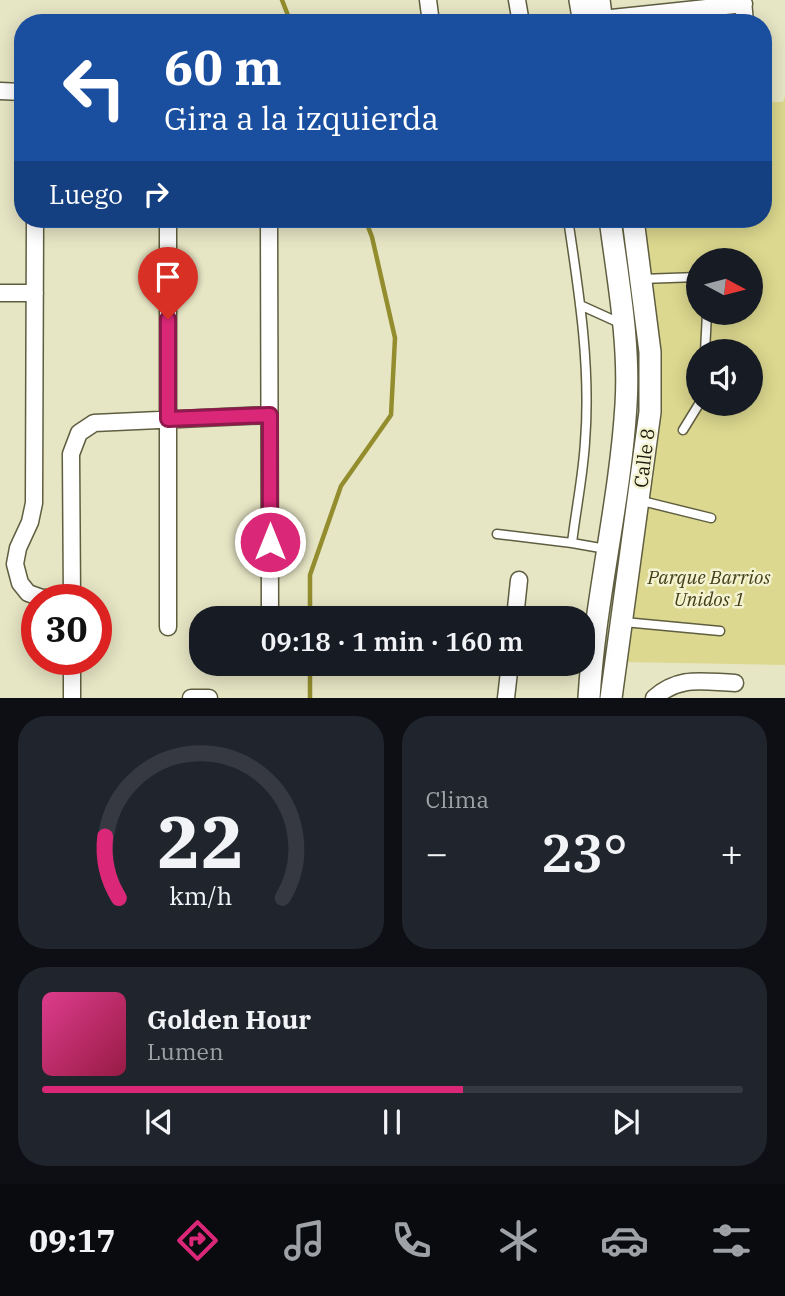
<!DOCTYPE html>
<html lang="es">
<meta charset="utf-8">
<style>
:root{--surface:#171b24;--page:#20242c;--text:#f1f3f6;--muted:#9ea1a6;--line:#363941;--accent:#db2777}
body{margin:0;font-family:"IBM Plex Serif",serif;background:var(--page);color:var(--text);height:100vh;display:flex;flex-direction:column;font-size:26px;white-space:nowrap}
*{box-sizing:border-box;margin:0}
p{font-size:23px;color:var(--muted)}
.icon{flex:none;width:38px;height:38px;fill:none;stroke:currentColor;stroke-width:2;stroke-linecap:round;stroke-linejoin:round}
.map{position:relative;height:698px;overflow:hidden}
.side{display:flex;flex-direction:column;gap:18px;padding:18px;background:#0d0f14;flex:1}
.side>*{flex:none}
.banner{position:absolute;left:14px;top:14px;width:758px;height:214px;border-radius:28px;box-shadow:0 4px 18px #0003;background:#1a4fa0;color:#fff;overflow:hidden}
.needle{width:46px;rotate:97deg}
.tools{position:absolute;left:686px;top:248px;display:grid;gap:14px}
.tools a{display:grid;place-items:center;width:77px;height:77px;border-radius:50%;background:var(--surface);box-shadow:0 4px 18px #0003;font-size:35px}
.speed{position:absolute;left:21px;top:584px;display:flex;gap:14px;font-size:35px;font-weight:700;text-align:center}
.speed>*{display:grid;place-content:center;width:91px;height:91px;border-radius:50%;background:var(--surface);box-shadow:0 4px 18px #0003;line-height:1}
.speed .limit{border:10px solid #d22;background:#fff;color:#111}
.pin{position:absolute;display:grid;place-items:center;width:60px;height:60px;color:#fff;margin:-72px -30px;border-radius:50% 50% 50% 0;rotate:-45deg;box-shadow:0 0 7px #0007}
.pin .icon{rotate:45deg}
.me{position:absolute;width:77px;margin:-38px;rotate:0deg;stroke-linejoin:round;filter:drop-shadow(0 0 5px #0008)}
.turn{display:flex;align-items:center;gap:24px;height:147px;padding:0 35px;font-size:32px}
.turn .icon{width:91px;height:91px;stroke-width:2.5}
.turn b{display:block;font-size:49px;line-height:60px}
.then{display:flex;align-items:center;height:66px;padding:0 35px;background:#0003;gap:14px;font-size:26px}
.big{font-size:52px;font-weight:600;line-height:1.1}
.side .widget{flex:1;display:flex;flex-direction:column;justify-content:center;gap:10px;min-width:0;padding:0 24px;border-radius:28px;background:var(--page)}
.side .dial{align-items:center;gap:0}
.dial svg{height:182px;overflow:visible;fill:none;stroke:var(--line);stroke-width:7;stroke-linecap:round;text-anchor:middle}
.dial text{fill:var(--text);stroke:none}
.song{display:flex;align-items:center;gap:21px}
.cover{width:84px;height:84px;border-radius:10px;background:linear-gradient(135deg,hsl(330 70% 55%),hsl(340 70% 35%))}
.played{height:7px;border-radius:4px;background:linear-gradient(90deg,var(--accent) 60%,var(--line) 60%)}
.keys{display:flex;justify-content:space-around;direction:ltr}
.heat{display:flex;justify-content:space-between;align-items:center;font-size:38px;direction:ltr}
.side .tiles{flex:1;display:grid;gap:18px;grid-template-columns:1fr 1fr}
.widget:last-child{grid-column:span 2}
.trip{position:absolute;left:189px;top:606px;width:406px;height:70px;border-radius:28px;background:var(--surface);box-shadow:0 4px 18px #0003;font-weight:600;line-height:70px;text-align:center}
.dock{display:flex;height:112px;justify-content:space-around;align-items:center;background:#090b0e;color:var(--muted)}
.dock .icon{width:49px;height:49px}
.dock .on{color:var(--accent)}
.dock b{font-size:32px;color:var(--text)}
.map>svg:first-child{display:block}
.green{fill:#dcd88f;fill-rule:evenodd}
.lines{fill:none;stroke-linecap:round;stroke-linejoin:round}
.stream{stroke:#938d2e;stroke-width:4.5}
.lane-casing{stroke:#5f5e40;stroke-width:11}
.street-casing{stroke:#5f5e40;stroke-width:19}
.secondary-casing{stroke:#5f5e40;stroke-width:24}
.lane{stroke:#fff;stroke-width:8}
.street{stroke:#fff;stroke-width:16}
.secondary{stroke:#fff;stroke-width:21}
.route-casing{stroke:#8e194d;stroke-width:18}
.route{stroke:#db2777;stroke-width:12}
.labels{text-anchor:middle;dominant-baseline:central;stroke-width:5;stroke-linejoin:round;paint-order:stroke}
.street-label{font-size:19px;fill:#1b1a0e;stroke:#f4f3d1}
.park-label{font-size:19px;font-style:italic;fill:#423f18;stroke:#f4f3d1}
</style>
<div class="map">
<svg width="785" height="698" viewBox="0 0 785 698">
<rect width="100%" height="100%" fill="#e6e5c4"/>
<path class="green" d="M 785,96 L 785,665 L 623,662 L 659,415 L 642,219 L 763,219 L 763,102 L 783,102 ZM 698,261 L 751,261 L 751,313 L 698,313 ZM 698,352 L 751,352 L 751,404 L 698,404 Z"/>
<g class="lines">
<path class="stream" d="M 282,0 L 291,23
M 310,618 L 310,575 L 341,486 L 391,415 L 395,338 L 372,237 L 365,219
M 310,698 L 310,663"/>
<defs>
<path id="lane" d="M 568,219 C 579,292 591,368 585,442 C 583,476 576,509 572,543 L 606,549
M 641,279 L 698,277
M 580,305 L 622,324
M 705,352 L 707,313
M 683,430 L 699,404
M 638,500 L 711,518
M 497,534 L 572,543
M 624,622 L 720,631"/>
<path id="street" d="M 428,0 L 431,23
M 517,0 L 521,23
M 743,0 L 745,23
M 602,19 L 744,4
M 0,91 L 23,92
M 35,219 L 34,503 L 30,522 L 18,548 L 15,564 L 20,583 L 28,593 L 42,598 L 72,597
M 168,219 L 168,627
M 269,219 L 270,618
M 0,293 L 35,293
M 72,600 L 71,454 L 79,433 L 94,423 L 269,415
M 515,618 L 519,580
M 72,660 L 72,698
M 191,698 L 209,698
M 506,698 L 510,663
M 654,698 C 680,675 703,682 735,683"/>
<path id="secondary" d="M 580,0 L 584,23
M 599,0 L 602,23
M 589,698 C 595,599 620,503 626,405 C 630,344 618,280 610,219
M 611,698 L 650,412 L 650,352 L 633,219"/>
</defs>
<use href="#lane" class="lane-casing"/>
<use href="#street" class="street-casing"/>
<use href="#secondary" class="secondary-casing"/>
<use href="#lane" class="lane"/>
<use href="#street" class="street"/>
<use href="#secondary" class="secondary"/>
</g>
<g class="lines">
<defs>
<path id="route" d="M 168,319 L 168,419 L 270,415 L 270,542"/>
</defs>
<use href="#route" class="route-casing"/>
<use href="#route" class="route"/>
</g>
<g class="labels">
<g class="street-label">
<text transform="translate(644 458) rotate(-83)">Calle 8</text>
</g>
<g class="park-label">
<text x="709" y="577">Parque Barrios<tspan x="709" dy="22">Unidos 1</tspan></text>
</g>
</g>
</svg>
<div class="tools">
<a><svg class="needle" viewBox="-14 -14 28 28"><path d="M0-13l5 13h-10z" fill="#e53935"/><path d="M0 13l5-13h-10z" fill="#9ea1a6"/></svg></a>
<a><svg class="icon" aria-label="sound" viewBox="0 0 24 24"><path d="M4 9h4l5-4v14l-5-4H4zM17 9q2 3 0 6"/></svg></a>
</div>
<div class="speed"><div class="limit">30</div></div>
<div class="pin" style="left:168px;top:319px;background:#d93025"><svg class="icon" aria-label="arrive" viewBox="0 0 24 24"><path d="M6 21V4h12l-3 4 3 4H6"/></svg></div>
<svg class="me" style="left:270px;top:542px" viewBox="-20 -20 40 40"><circle r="17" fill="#db2777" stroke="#fff" stroke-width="3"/><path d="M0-11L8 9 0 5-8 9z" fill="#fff"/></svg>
<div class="trip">09:18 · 1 min · 160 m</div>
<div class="banner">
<div class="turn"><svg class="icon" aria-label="left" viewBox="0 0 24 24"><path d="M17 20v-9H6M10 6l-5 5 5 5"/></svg><div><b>60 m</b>Gira a la izquierda</div></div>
<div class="then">Luego<svg class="icon" aria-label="right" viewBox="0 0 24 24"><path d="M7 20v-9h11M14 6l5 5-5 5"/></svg></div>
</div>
</div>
<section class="side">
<div class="tiles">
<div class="widget dial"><svg viewBox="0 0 100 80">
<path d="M14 69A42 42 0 1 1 86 69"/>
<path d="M14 69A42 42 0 0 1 8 42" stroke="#db2777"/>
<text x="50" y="56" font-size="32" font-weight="700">22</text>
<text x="50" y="72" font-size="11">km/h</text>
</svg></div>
<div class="widget"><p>Clima</p>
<div class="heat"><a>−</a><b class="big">23°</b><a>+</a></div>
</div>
<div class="widget">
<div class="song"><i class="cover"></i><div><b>Golden Hour</b><p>Lumen</p></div></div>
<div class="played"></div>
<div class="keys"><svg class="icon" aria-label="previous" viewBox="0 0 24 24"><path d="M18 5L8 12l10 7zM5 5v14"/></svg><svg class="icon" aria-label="pause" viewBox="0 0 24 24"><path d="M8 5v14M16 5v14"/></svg><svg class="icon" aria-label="next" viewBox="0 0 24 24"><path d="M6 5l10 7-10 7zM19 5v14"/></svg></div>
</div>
</div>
</section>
<nav class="dock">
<b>09:17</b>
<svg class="icon on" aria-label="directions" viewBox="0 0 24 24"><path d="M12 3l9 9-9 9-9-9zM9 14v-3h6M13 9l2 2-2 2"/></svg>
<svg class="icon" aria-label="music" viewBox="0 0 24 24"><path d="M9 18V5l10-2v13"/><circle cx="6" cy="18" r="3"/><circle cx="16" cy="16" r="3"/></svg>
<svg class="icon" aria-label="phone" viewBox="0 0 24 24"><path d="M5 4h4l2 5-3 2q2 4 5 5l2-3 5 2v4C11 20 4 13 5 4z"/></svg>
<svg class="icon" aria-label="climate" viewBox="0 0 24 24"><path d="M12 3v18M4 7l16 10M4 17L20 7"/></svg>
<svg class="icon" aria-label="car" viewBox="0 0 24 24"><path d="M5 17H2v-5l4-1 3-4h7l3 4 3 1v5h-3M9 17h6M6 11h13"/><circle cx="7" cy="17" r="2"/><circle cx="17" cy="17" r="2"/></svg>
<svg class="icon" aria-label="filters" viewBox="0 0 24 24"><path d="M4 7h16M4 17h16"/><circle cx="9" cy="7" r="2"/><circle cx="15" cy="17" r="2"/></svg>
</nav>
